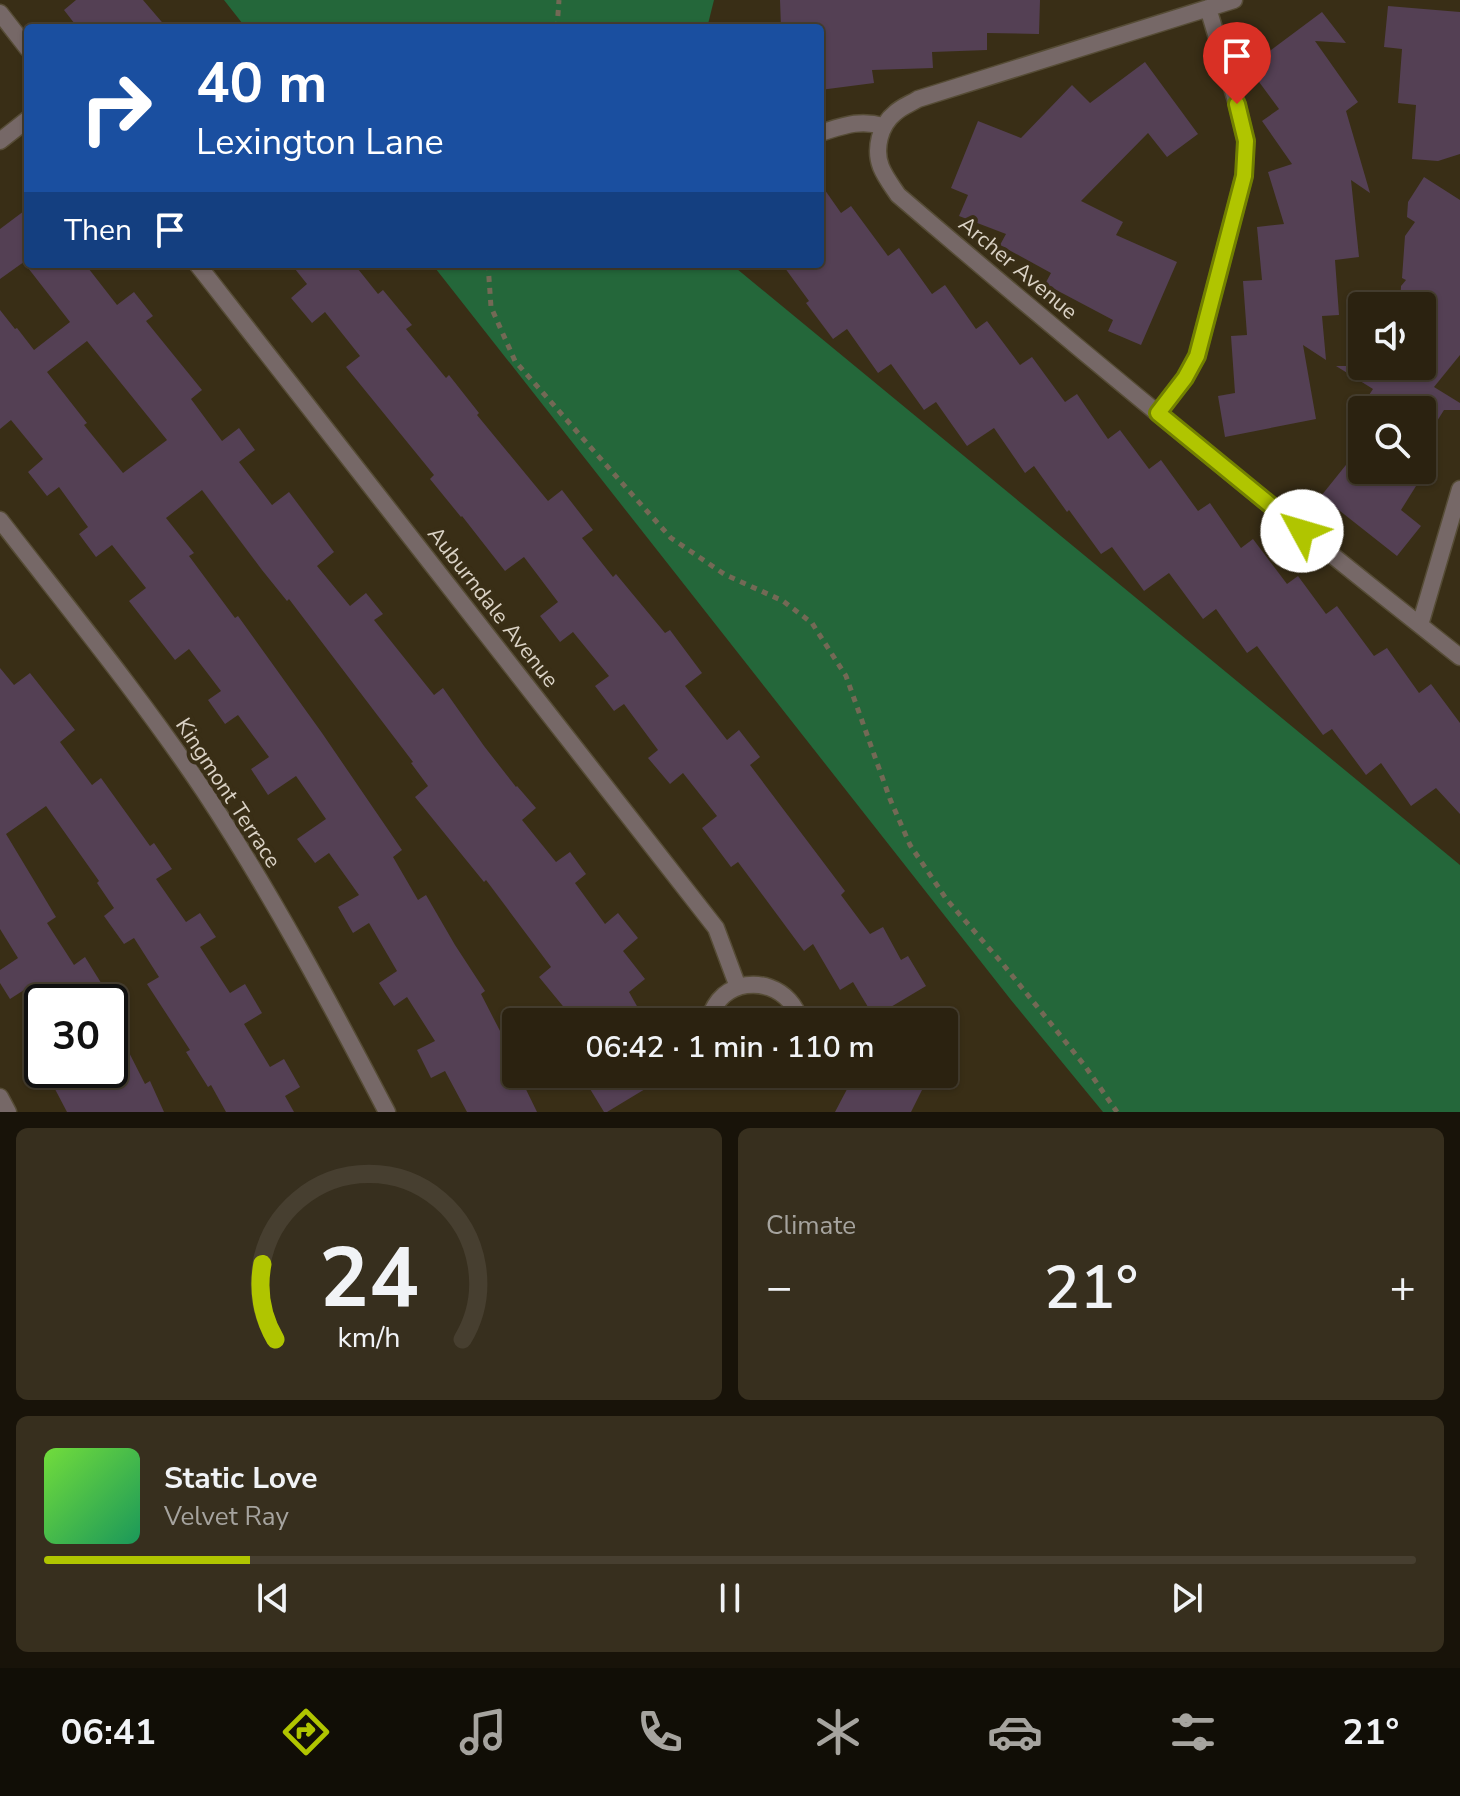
<!DOCTYPE html>
<meta charset="utf-8">
<style>
:root{--surface:#2b2210;--page:#372f1e;--text:#f1f3f6;--muted:#a6a49f;--line:#473f30;--accent:#b0c500}
body{margin:0;font-family:"Nunito Sans",sans-serif;background:var(--page);color:var(--text);height:100vh;display:flex;flex-direction:column;font-size:30px;white-space:nowrap}
*{box-sizing:border-box;margin:0}
p{font-size:26px;color:var(--muted)}
.icon{flex:none;width:44px;height:44px;fill:none;stroke:currentColor;stroke-width:2;stroke-linecap:round;stroke-linejoin:round}
.map{position:relative;height:1112px;overflow:hidden}
.sheet{display:flex;flex-direction:column;gap:16px;padding:16px;background:#181309;flex:1}
.sheet>*{flex:none}
.top-card{position:absolute;left:24px;top:24px;width:800px;height:244px;border-radius:8px;box-shadow:0 2px 6px #0004,0 0 0 2px var(--line);background:#1a4fa0;color:#fff;overflow:hidden}
.fabs{position:absolute;left:1348px;top:292px;display:grid;gap:16px}
.fabs a{display:grid;place-items:center;width:88px;height:88px;border-radius:8px;background:var(--surface);box-shadow:0 2px 6px #0004,0 0 0 2px var(--line);font-size:40px}
.speed{position:absolute;left:24px;top:984px;display:flex;gap:16px;font-size:40px;font-weight:700;text-align:center}
.speed>*{display:grid;place-content:center;width:104px;height:104px;border-radius:50%;background:var(--surface);box-shadow:0 2px 6px #0004,0 0 0 2px var(--line);line-height:1}
.speed .limit{border:4px solid #111;border-radius:12px;background:#fff;color:#111}
.pin{position:absolute;display:grid;place-items:center;width:68px;height:68px;color:#fff;margin:-82px -34px;border-radius:50% 50% 50% 0;rotate:-45deg;box-shadow:0 0 8px #0007}
.pin .icon{rotate:45deg}
.me{position:absolute;width:88px;margin:-44px;rotate:309deg;stroke-linejoin:round;filter:drop-shadow(0 0 6px #0008)}
.turn{display:flex;align-items:center;gap:28px;height:168px;padding:0 40px;font-size:36px}
.turn .icon{width:104px;height:104px;stroke-width:2.5}
.turn b{display:block;font-size:56px;line-height:68px}
.then{display:flex;align-items:center;height:76px;padding:0 40px;background:#0003;gap:16px;font-size:30px}
.big{font-size:60px;font-weight:600;line-height:1.1}
.sheet .card{flex:1;display:flex;flex-direction:column;justify-content:center;gap:12px;min-width:0;padding:0 28px;border-radius:12px;background:var(--page)}
.sheet .dial{align-items:center;gap:0}
.dial svg{height:208px;overflow:visible;fill:none;stroke:var(--line);stroke-width:7;stroke-linecap:round;text-anchor:middle}
.dial text{fill:var(--text);stroke:none}
.song{display:flex;align-items:center;gap:24px}
.cover{width:96px;height:96px;border-radius:12px;background:linear-gradient(135deg,hsl(100 70% 55%),hsl(150 70% 35%))}
.played{height:8px;border-radius:4px;background:linear-gradient(90deg,var(--accent) 15%,var(--line) 15%)}
.keys{display:flex;justify-content:space-around;direction:ltr}
.heat{display:flex;justify-content:space-between;align-items:center;font-size:44px;direction:ltr}
.sheet .tiles{flex:1;display:grid;gap:16px;grid-template-columns:1fr 1fr}
.card:last-child{grid-column:span 2}
.trip{position:absolute;left:502px;top:1008px;width:456px;height:80px;border-radius:8px;background:var(--surface);box-shadow:0 2px 6px #0004,0 0 0 2px var(--line);font-weight:600;line-height:80px;text-align:center}
.tab-bar{display:flex;height:128px;justify-content:space-around;align-items:center;background:#110e06;color:var(--muted)}
.tab-bar .icon{width:56px;height:56px}
.tab-bar .current{color:var(--accent)}
.tab-bar b{font-size:36px;color:var(--text)}
.map>svg:first-child{display:block}
.green{fill:#24673a}
.building{fill:#544054;fill-rule:evenodd}
.lines{fill:none;stroke-linecap:round;stroke-linejoin:round}
.minor-casing{stroke:#564c36;stroke-width:19}
.path{stroke:#736955;stroke-width:5;stroke-dasharray:6 6;stroke-linecap:butt}
.minor{stroke:#766867;stroke-width:16}
.route-casing{stroke:#728000;stroke-width:20}
.route{stroke:#b0c500;stroke-width:14}
.labels{text-anchor:middle;dominant-baseline:central;stroke-width:8;stroke-linejoin:round;paint-order:stroke}
.street-label{font-size:22px;fill:#dad2c5;stroke:#392e16}
</style>
<div class="map">
<svg width="1460" height="1112" viewBox="0 0 1460 1112">
<rect width="100%" height="100%" fill="#392e16"/>
<path class="green" d="M 224,0 L 714,0 L 707,28 L 246,28 Z
M 432,264 L 731,264 L 1460,865 L 1460,1112 L 1103,1112 L 1011,1000 Z"/>
<path class="building" d="M 76,0 L 143,0 L 167,28 L 78,28 L 64,10 Z
M 780,0 L 1040,0 L 1039,34 L 987,33 L 987,50 L 932,52 L 933,68 L 872,70 L 874,83 L 820,90 L 820,28 L 781,28 Z
M 1388,6 L 1460,12 L 1460,154 L 1438,161 L 1412,159 L 1416,105 L 1398,103 L 1402,49 L 1384,47 Z
M 1322,12 L 1346,43 L 1315,41 L 1358,102 L 1346,111 L 1370,193 L 1351,180 L 1359,257 L 1335,260 L 1339,315 L 1322,316 L 1326,360 L 1303,345 L 1316,419 L 1225,437 L 1218,396 L 1235,393 L 1231,336 L 1247,335 L 1243,281 L 1262,280 L 1257,227 L 1284,224 L 1268,172 L 1292,164 L 1262,121 L 1279,109 L 1248,67 Z
M 1145,62 L 1198,134 L 1167,157 L 1148,133 L 1081,201 L 1123,222 L 1116,235 L 1177,262 L 1141,345 L 1108,331 L 1113,320 L 1045,284 L 1051,273 L 1000,245 L 1006,234 L 959,216 L 968,195 L 951,188 L 978,121 L 1021,138 L 1072,85 L 1090,103 Z
M 1424,177 L 1460,200 L 1460,355 L 1434,387 L 1460,403 L 1460,410 L 1444,410 L 1422,445 L 1422,410 L 1359,410 L 1373,389 L 1336,366 L 1422,366 L 1422,306 L 1400,306 L 1401,286 L 1406,280 L 1402,278 L 1405,236 L 1415,222 L 1407,217 L 1408,202 Z
M 820,183 L 841,213 L 851,206 L 888,256 L 899,248 L 932,294 L 945,285 L 976,329 L 987,321 L 1020,365 L 1032,357 L 1065,402 L 1077,394 L 1108,439 L 1120,430 L 1149,469 L 1161,460 L 1198,511 L 1210,503 L 1241,548 L 1253,539 L 1287,584 L 1298,576 L 1326,614 L 1337,606 L 1374,656 L 1387,648 L 1419,693 L 1431,684 L 1460,723 L 1460,814 L 1436,788 L 1411,806 L 1381,763 L 1366,775 L 1332,729 L 1323,735 L 1257,646 L 1247,653 L 1216,609 L 1203,619 L 1169,573 L 1144,591 L 1112,547 L 1101,554 L 1069,510 L 1067,512 L 1034,466 L 1025,473 L 994,428 L 967,446 L 936,402 L 924,410 L 891,364 L 878,373 L 847,329 L 833,339 L 806,303 L 809,301 L 782,264 L 820,264 Z
M 28,208 L 28,259 L 0,279 L 0,229 Z
M 25,264 L 85,264 L 117,305 L 134,292 L 153,316 L 146,321 L 202,390 L 191,399 L 222,441 L 239,428 L 255,450 L 239,462 L 272,505 L 289,492 L 334,552 L 317,566 L 350,606 L 366,593 L 383,614 L 374,620 L 434,695 L 443,688 L 484,746 L 516,787 L 517,786 L 536,808 L 522,820 L 556,862 L 570,852 L 586,874 L 575,883 L 605,924 L 618,913 L 638,938 L 623,951 L 645,979 L 629,992 L 646,1022 L 576,1022 L 539,977 L 551,967 L 486,880 L 484,882 L 415,797 L 428,786 L 411,763 L 413,762 L 289,599 L 287,601 L 262,570 L 202,490 L 166,518 L 194,553 L 189,556 L 235,618 L 238,616 L 322,733 L 402,850 L 393,857 L 418,900 L 426,895 L 455,945 L 485,991 L 481,994 L 516,1062 L 516,1074 L 521,1074 L 519,1075 L 537,1112 L 467,1112 L 445,1071 L 431,1078 L 417,1050 L 435,1041 L 407,997 L 394,1006 L 379,983 L 397,971 L 369,923 L 353,933 L 338,907 L 359,895 L 329,853 L 315,863 L 297,839 L 326,819 L 296,776 L 268,795 L 251,769 L 269,757 L 238,715 L 225,724 L 208,700 L 221,691 L 189,649 L 175,660 L 129,601 L 146,588 L 112,545 L 96,557 L 79,534 L 88,527 L 59,487 L 47,496 L 28,472 L 43,459 L 11,420 L 0,429 L 0,310 L 15,329 L 17,328 L 34,350 L 70,322 ZM 87,341 L 167,440 L 123,473 L 84,425 L 87,423 L 47,372 Z
M 291,264 L 354,264 L 378,294 L 383,290 L 412,325 L 406,329 L 446,378 L 449,375 L 479,413 L 477,415 L 548,501 L 562,490 L 593,530 L 582,538 L 613,577 L 616,574 L 665,633 L 670,630 L 702,673 L 685,686 L 727,740 L 739,730 L 760,757 L 750,765 L 845,891 L 841,895 L 870,934 L 883,927 L 901,960 L 908,956 L 926,986 L 874,1017 L 853,982 L 840,990 L 813,944 L 804,951 L 738,862 L 731,867 L 702,828 L 717,816 L 683,773 L 670,784 L 648,758 L 658,750 L 624,704 L 614,711 L 595,686 L 609,676 L 573,632 L 560,642 L 540,616 L 558,602 L 524,557 L 505,571 L 462,516 L 461,517 L 430,479 L 434,475 L 346,367 L 360,356 L 325,312 L 312,323 L 291,298 L 307,284 Z
M 1362,445 L 1362,470 L 1426,470 L 1401,510 L 1421,526 L 1397,556 L 1321,496 Z
M 0,668 L 14,685 L 30,673 L 75,730 L 60,742 L 92,785 L 101,778 L 150,846 L 154,843 L 172,869 L 156,879 L 186,922 L 200,913 L 216,937 L 200,947 L 230,993 L 245,984 L 262,1013 L 244,1024 L 270,1067 L 284,1059 L 300,1087 L 285,1096 L 294,1112 L 226,1112 L 211,1085 L 208,1087 L 186,1052 L 190,1050 L 147,984 L 159,977 L 134,938 L 124,944 L 104,916 L 114,908 L 97,883 L 99,881 L 46,806 L 6,834 L 56,917 L 47,923 L 74,965 L 85,957 L 103,986 L 77,1002 L 31,1002 L 24,990 L 10,999 L 0,983 L 0,970 L 18,958 L 0,929 Z
M 110,1015 L 145,1084 L 150,1081 L 164,1112 L 67,1112 L 45,1070 L 110,1070 Z
M 581,1074 L 670,1074 L 607,1112 L 604,1112 Z
M 855,1074 L 930,1074 L 911,1112 L 835,1112 Z"/>
<g class="lines">
<defs>
<path id="minor" d="M 1234,0 L 918,99 C 910,104 901,107 895,113 C 880,125 874,149 881,167 C 885,177 892,186 898,195 C 1082,353 1270,507 1460,657
M 0,13 L 28,49
M 820,133 C 843,126 859,119 883,126
M 0,141 L 28,119
M 197,264 L 716,928 L 738,987
M 1158,413 L 1185,378 L 1197,356 L 1244,176 L 1246,141 L 1237,104 L 1208,8
M 0,520 C 69,609 141,697 204,791 C 272,894 330,1003 387,1112
M 1420,625 L 1460,489
M 708,1022 C 711,1012 716,1002 724,995 C 751,973 793,988 800,1022
M 733,1074 L 754,1080 L 775,1074
M 0,1097 L 8,1112"/>
</defs>
<use href="#minor" class="minor-casing"/>
<path class="path" d="M 557,28 L 559,0
M 488,264 L 491,307 L 515,361 L 629,491 L 671,538 L 724,574 L 783,601 L 812,623 L 846,676 L 890,799 L 910,845 L 947,900 L 1002,963 L 1085,1066 L 1117,1112"/>
<use href="#minor" class="minor"/>
</g>
<g class="lines">
<defs>
<path id="route" d="M 1237,104 L 1246,141 L 1244,176 L 1197,356 L 1185,378 L 1158,413 L 1302,531"/>
</defs>
<use href="#route" class="route-casing"/>
<use href="#route" class="route"/>
</g>
<g class="labels">
<g class="street-label">
<text transform="translate(1018 268) rotate(40)">Archer Avenue</text>
<text transform="translate(493 607) rotate(52)">Auburndale Avenue</text>
<text transform="translate(228 793) rotate(57)">Kingmont Terrace</text>
</g>
</g>
</svg>
<div class="fabs">
<a><svg class="icon" aria-label="sound" viewBox="0 0 24 24"><path d="M4 9h4l5-4v14l-5-4H4zM17 9q2 3 0 6"/></svg></a>
<a><svg class="icon" aria-label="search" viewBox="0 0 24 24"><circle cx="10" cy="10" r="6"/><path d="M15 15l6 6"/></svg></a>
</div>
<div class="speed"><div class="limit">30</div></div>
<div class="pin" style="left:1237px;top:104px;background:#d93025"><svg class="icon" aria-label="arrive" viewBox="0 0 24 24"><path d="M6 21V4h12l-3 4 3 4H6"/></svg></div>
<svg class="me" style="left:1302px;top:531px" viewBox="-20 -20 40 40"><circle r="19" fill="#fff"/><path d="M0-13L10 11 0 6-10 11z" fill="#b0c500"/></svg>
<div class="trip">06:42 · 1 min · 110 m</div>
<div class="top-card">
<div class="turn"><svg class="icon" aria-label="right" viewBox="0 0 24 24"><path d="M7 20v-9h11M14 6l5 5-5 5"/></svg><div><b>40 m</b>Lexington Lane</div></div>
<div class="then">Then<svg class="icon" aria-label="arrive" viewBox="0 0 24 24"><path d="M6 21V4h12l-3 4 3 4H6"/></svg></div>
</div>
</div>
<section class="sheet">
<div class="tiles">
<div class="card dial"><svg viewBox="0 0 100 80">
<path d="M14 69A42 42 0 1 1 86 69"/>
<path d="M14 69A42 42 0 0 1 9 40" stroke="#b0c500"/>
<text x="50" y="56" font-size="32" font-weight="700">24</text>
<text x="50" y="72" font-size="11">km/h</text>
</svg></div>
<div class="card"><p>Climate</p>
<div class="heat"><a>−</a><b class="big">21°</b><a>+</a></div>
</div>
<div class="card">
<div class="song"><i class="cover"></i><div><b>Static Love</b><p>Velvet Ray</p></div></div>
<div class="played"></div>
<div class="keys"><svg class="icon" aria-label="previous" viewBox="0 0 24 24"><path d="M18 5L8 12l10 7zM5 5v14"/></svg><svg class="icon" aria-label="pause" viewBox="0 0 24 24"><path d="M8 5v14M16 5v14"/></svg><svg class="icon" aria-label="next" viewBox="0 0 24 24"><path d="M6 5l10 7-10 7zM19 5v14"/></svg></div>
</div>
</div>
</section>
<nav class="tab-bar">
<b>06:41</b>
<svg class="icon current" aria-label="directions" viewBox="0 0 24 24"><path d="M12 3l9 9-9 9-9-9zM9 14v-3h6M13 9l2 2-2 2"/></svg>
<svg class="icon" aria-label="music" viewBox="0 0 24 24"><path d="M9 18V5l10-2v13"/><circle cx="6" cy="18" r="3"/><circle cx="16" cy="16" r="3"/></svg>
<svg class="icon" aria-label="phone" viewBox="0 0 24 24"><path d="M5 4h4l2 5-3 2q2 4 5 5l2-3 5 2v4C11 20 4 13 5 4z"/></svg>
<svg class="icon" aria-label="climate" viewBox="0 0 24 24"><path d="M12 3v18M4 7l16 10M4 17L20 7"/></svg>
<svg class="icon" aria-label="car" viewBox="0 0 24 24"><path d="M5 17H2v-5l4-1 3-4h7l3 4 3 1v5h-3M9 17h6M6 11h13"/><circle cx="7" cy="17" r="2"/><circle cx="17" cy="17" r="2"/></svg>
<svg class="icon" aria-label="filters" viewBox="0 0 24 24"><path d="M4 7h16M4 17h16"/><circle cx="9" cy="7" r="2"/><circle cx="15" cy="17" r="2"/></svg>
<b>21°</b>
</nav>
